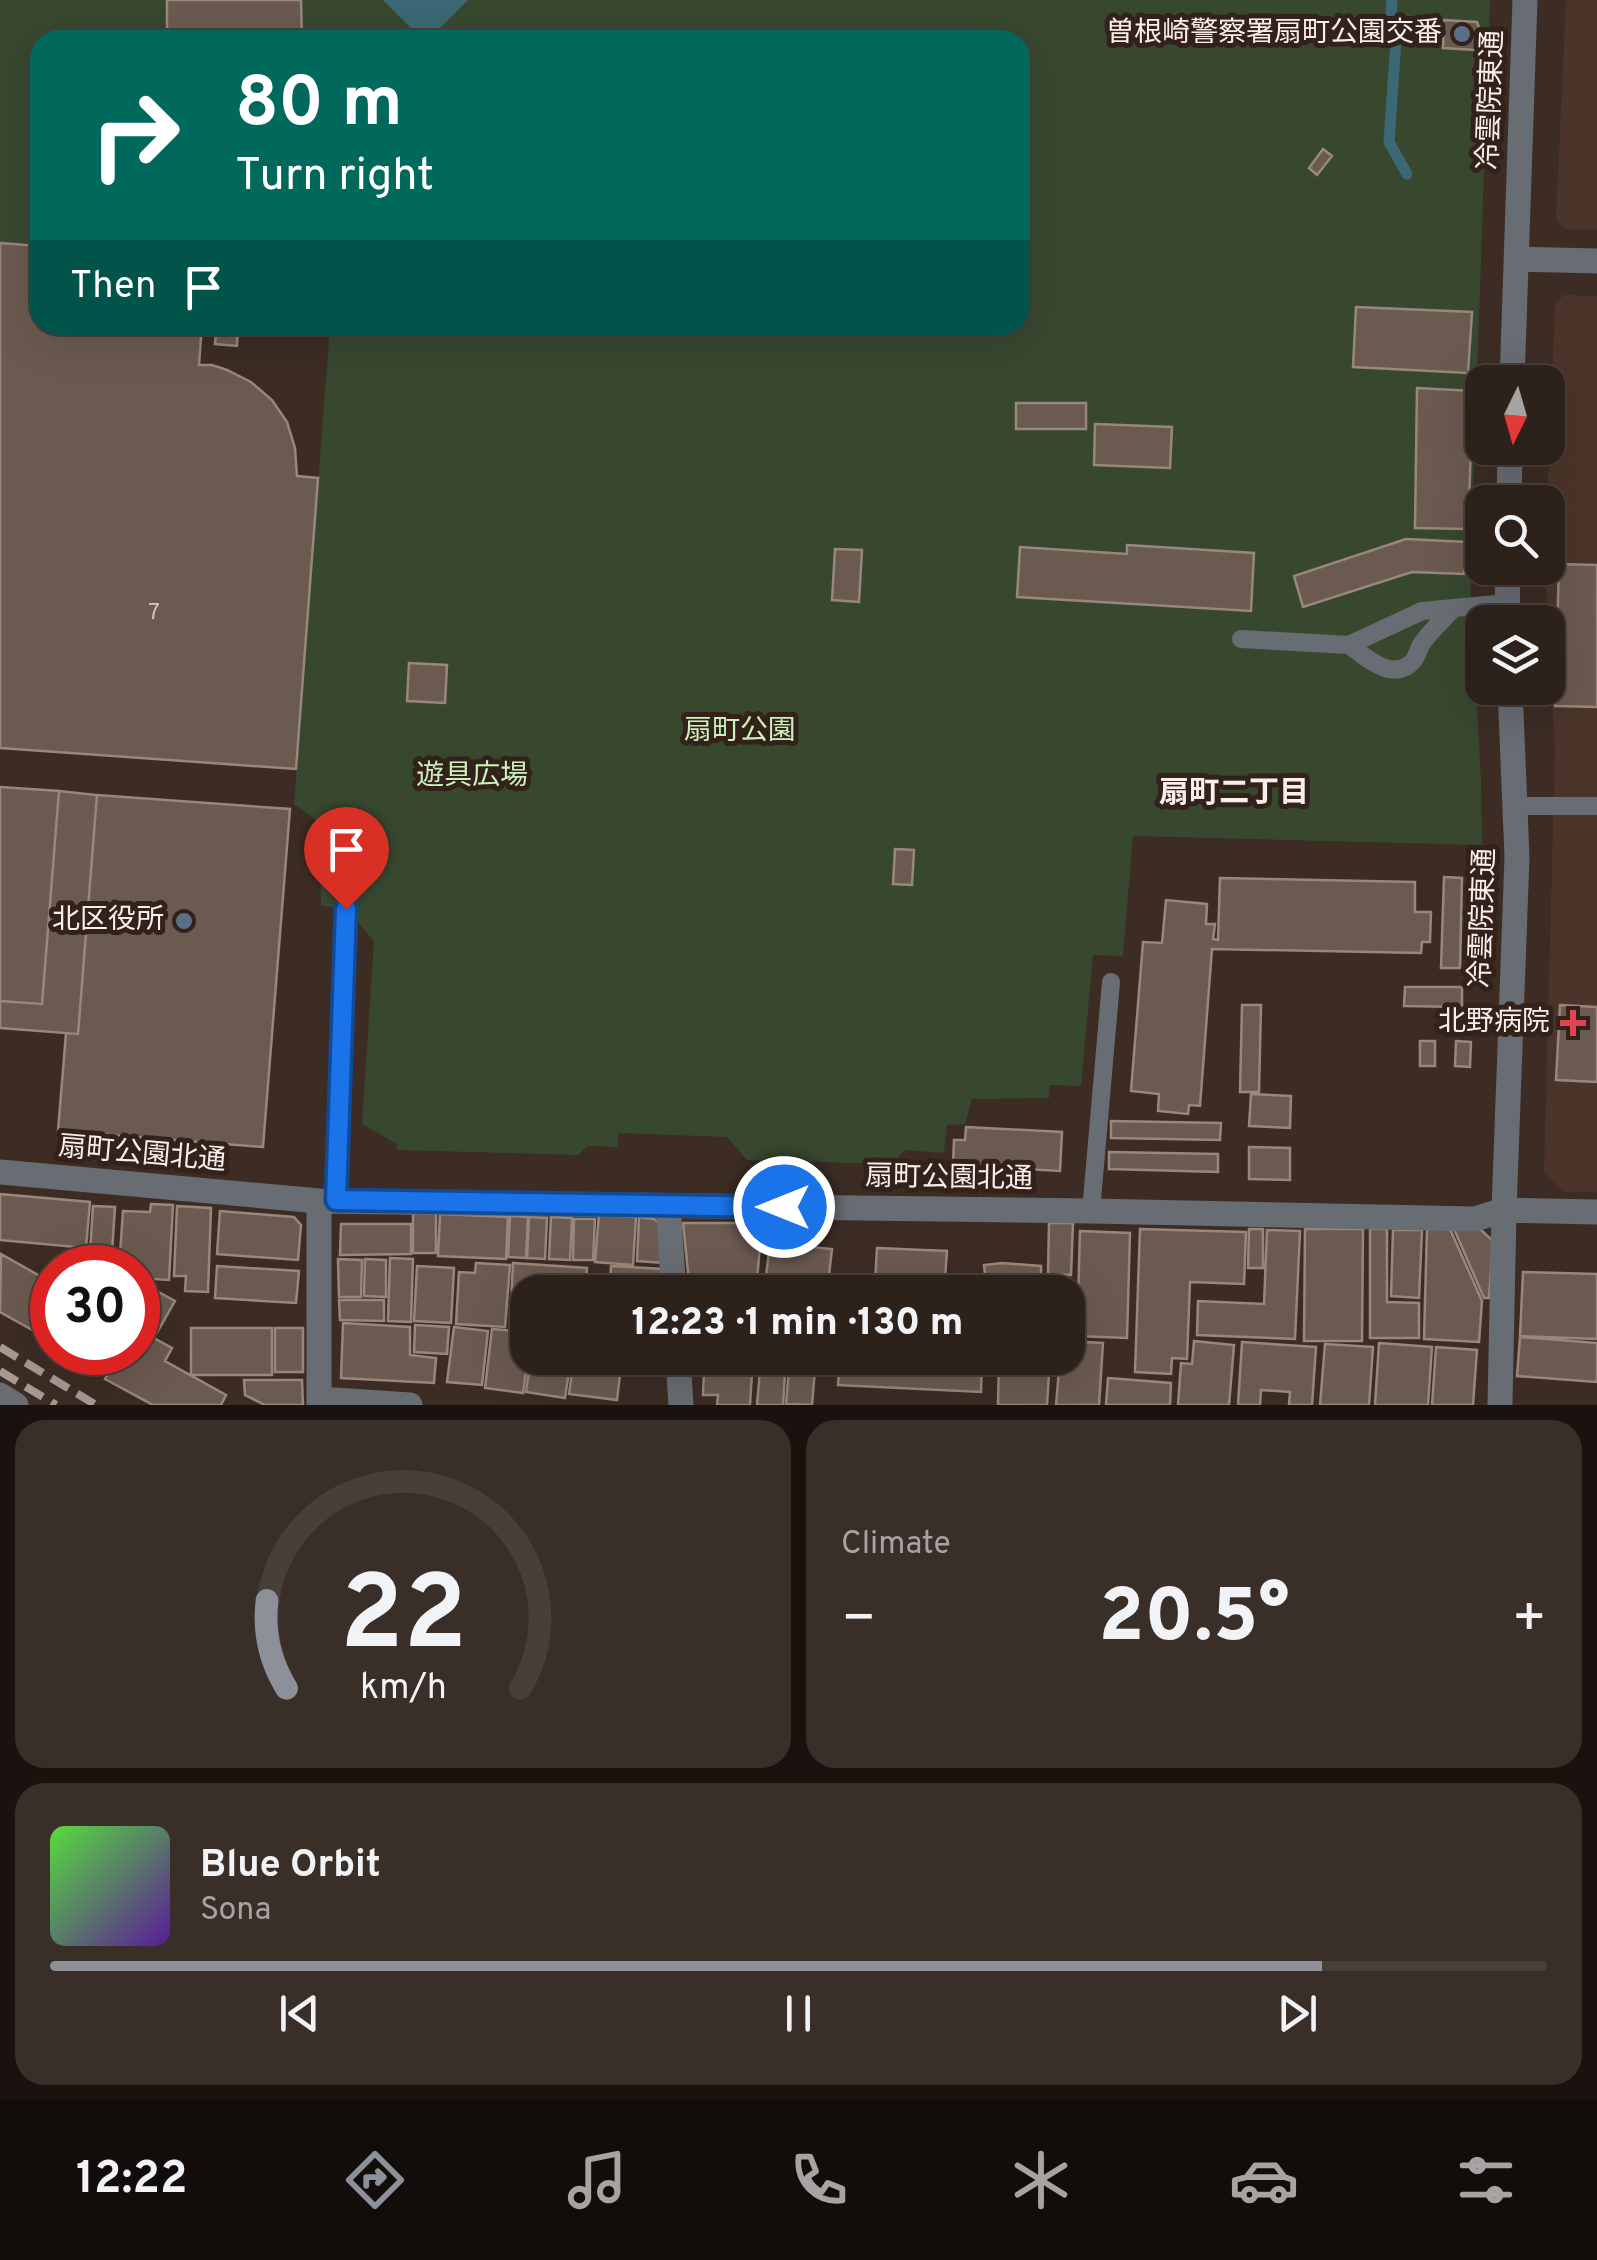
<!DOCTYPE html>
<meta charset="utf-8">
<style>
:root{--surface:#2d211b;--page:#392e28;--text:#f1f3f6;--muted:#a7a3a3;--line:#483e3a;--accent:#8c9099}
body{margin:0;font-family:Overpass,"Noto Sans JP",sans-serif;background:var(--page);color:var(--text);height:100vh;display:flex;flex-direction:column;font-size:38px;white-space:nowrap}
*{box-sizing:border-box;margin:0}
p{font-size:32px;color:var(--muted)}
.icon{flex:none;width:55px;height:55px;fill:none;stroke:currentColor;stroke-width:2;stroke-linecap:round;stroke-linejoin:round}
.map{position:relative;height:1405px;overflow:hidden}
.details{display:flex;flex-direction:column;gap:15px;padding:15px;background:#19120f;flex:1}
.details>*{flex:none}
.hud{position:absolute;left:30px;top:30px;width:1000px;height:305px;border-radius:30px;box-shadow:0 10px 40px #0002,0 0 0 2px var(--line);background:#00695c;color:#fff;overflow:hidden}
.needle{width:65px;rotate:185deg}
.tools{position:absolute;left:1465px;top:365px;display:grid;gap:20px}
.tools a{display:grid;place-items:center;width:100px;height:100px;border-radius:20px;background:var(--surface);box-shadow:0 10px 40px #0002,0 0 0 2px var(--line);font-size:50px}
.speed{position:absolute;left:30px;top:1245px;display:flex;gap:20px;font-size:50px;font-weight:700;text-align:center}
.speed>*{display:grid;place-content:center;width:130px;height:130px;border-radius:50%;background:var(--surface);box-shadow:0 10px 40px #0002,0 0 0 2px var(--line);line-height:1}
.speed .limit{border:15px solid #d22;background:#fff;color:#111}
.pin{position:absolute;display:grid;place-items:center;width:85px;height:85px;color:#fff;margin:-102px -42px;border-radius:50% 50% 50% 0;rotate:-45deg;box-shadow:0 0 10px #0007}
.pin .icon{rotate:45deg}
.me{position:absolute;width:110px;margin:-55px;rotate:270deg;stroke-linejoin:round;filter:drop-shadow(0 0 8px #0008)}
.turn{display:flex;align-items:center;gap:35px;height:210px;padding:0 40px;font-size:45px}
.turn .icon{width:130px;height:130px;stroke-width:2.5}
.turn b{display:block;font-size:70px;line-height:85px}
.then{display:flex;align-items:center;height:95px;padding:0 40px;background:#0003;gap:20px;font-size:38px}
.big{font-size:75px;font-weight:800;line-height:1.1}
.details .card{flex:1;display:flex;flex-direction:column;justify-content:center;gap:15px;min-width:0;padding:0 35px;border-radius:30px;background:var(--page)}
.details .dial{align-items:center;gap:0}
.dial svg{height:260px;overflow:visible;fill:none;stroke:var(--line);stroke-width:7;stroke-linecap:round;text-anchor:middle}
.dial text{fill:var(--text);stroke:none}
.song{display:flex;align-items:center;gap:30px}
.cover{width:120px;height:120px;border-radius:15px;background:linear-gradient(135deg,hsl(110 70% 55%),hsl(270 70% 35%))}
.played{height:10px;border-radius:5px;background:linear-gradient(90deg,var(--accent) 85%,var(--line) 85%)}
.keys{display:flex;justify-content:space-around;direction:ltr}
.heat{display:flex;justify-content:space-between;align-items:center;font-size:55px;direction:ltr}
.details .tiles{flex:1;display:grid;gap:15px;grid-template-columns:1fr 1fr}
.card:last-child{grid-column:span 2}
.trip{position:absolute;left:510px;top:1275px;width:575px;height:100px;border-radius:30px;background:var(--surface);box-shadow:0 10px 40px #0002,0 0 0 2px var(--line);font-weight:800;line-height:100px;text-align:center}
.dock{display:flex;height:160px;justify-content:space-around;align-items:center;background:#120d0b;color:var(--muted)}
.dock .icon{width:70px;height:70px}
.dock .on{color:var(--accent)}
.dock b{font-size:45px;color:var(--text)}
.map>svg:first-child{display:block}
.built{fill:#4b352a}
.green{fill:#38482f}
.water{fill:#3b6874}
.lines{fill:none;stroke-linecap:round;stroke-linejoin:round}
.stream{stroke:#3b6874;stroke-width:11}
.building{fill:#6b5a50;stroke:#99877c;stroke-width:2.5}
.lane{stroke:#686c73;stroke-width:18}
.street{stroke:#686c73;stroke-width:25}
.rail{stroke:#a79a93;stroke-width:8;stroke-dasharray:20 10;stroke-linecap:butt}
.route-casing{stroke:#114b97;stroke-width:25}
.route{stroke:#1a73e8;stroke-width:18}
.service-dot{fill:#5c6f8a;stroke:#32221b;stroke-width:4}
.health-dot{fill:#e0444e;stroke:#32221b;stroke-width:4}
.labels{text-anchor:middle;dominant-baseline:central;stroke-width:10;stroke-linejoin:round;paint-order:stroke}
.number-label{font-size:22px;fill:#d6c9c3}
.poi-label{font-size:28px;fill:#f9eee9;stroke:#32221b;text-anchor:end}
.street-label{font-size:28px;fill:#f9eee9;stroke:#32221b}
.park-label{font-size:28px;fill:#ccf1ba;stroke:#32221b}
.neighbourhood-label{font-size:30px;font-weight:bold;fill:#f9eee9;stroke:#32221b}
</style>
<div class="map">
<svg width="1597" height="1405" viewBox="0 0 1597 1405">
<rect width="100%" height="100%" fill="#3c2c24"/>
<path class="built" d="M 1566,0 L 1597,0 L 1597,230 L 1565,229 L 1556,219 Z
M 1564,295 L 1597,296 L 1597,1192 L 1564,1192 L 1544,1173 L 1555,752 L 1545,568 L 1548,568 L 1547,502 L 1555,303 Z"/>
<path class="green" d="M 0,0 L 1490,0 L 1470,574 L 1481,781 L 1482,845 L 1133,836 L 1123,956 L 1093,955 L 1081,1086 L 1050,1085 L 1049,1098 L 972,1099 L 965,1124 L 947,1125 L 944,1153 L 904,1150 L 892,1164 L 747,1160 L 727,1137 L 619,1133 L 617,1147 L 588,1146 L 578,1155 L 397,1150 L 397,1144 L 362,1124 L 374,941 L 345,908 L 321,906 L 320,823 L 294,804 L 330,325 L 1020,325 L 1020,40 L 40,40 L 40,244 L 0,242 Z"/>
<path class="water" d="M 383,0 L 468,0 L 428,40 L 423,40 Z"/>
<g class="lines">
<path class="stream" d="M 1392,0 L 1390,27 L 1396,40 L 1389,142 L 1407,174"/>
</g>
<path class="building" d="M 167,0 L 301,0 L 302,40 L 167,40 Z
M 1444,20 L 1477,22 L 1482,36 L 1475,50 L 1443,48 Z
M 1323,149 L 1332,156 L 1317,175 L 1309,168 Z
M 0,243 L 40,246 L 40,325 L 202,325 L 199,365 L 212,365 L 227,370 L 251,382 L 272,400 L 287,422 L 295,448 L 297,476 L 318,478 L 296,769 L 0,748 Z
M 1356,307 L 1472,312 L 1468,373 L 1353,367 Z
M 217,325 L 238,325 L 237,346 L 215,344 Z
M 244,325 L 266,325 L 265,335 L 243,333 Z
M 1417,388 L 1473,391 L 1468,529 L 1415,528 Z
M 1016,403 L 1086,403 L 1086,429 L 1016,429 Z
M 1095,424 L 1172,427 L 1170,468 L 1094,465 Z
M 1406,539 L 1467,542 L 1464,574 L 1412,572 L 1303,607 L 1294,576 Z
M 1127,545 L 1254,553 L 1251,611 L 1017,597 L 1020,547 L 1127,554 Z
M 835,549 L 862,550 L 859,602 L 832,600 Z
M 1559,564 L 1597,565 L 1597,707 L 1555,706 Z
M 409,663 L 447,665 L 445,703 L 407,701 Z
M 0,787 L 59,791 L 42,1004 L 0,1001 Z
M 59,791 L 97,795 L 78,1034 L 0,1028 L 0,1001 L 42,1004 Z
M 97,795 L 290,809 L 263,1147 L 58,1131 L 66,1033 L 78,1034 Z
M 895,849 L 914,850 L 912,885 L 893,884 Z
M 1444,877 L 1462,878 L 1460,968 L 1441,968 Z
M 1220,878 L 1415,882 L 1415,912 L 1431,912 L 1430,942 L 1422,942 L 1421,953 L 1212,949 L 1200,1106 L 1189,1105 L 1188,1114 L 1158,1111 L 1159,1094 L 1131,1091 L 1143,942 L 1162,943 L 1166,900 L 1207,904 L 1206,924 L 1215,924 L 1213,939 L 1218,940 Z
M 1405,987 L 1462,987 L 1462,1007 L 1404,1006 Z
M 1242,1005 L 1261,1005 L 1259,1092 L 1240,1092 Z
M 1560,1005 L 1597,1007 L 1597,1082 L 1556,1080 Z
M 1420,1041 L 1435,1041 L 1435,1066 L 1420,1066 Z
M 1456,1041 L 1471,1042 L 1470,1067 L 1455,1066 Z
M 1251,1094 L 1291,1096 L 1290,1128 L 1249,1126 Z
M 1111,1121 L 1221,1123 L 1220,1140 L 1111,1138 Z
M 966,1127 L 1062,1132 L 1060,1171 L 953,1165 L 954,1140 L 965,1140 Z
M 1249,1147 L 1290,1148 L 1290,1180 L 1249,1179 Z
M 1109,1152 L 1218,1154 L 1218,1172 L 1109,1169 Z
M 0,1194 L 90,1202 L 86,1248 L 0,1240 Z
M 151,1204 L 173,1205 L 169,1280 L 138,1278 L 138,1268 L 119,1268 L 123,1211 L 150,1212 Z
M 93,1206 L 115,1207 L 111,1268 L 89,1268 Z
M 177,1206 L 211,1208 L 208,1292 L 185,1291 L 186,1276 L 174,1276 Z
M 220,1211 L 294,1217 L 301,1225 L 298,1260 L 217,1254 Z
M 413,1213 L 436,1213 L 436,1253 L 413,1253 Z
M 440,1214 L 508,1217 L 506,1259 L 438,1256 Z
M 599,1214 L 636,1217 L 633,1265 L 595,1262 Z
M 510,1216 L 528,1217 L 526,1258 L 508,1257 Z
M 529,1217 L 547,1218 L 545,1259 L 527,1258 Z
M 551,1217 L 572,1218 L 570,1260 L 549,1259 Z
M 639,1217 L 654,1219 L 663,1226 L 663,1263 L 637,1261 Z
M 574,1219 L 595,1219 L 593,1260 L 573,1260 Z
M 683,1223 L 762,1223 L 756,1292 L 690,1292 Z
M 1049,1223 L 1073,1223 L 1071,1275 L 1048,1274 Z
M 341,1224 L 411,1224 L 411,1254 L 340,1255 Z
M 1427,1228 L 1450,1229 L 1482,1301 L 1479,1342 L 1424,1339 Z
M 1140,1229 L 1246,1232 L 1244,1284 L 1190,1282 L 1187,1359 L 1172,1358 L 1171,1374 L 1135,1372 Z
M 1249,1229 L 1263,1229 L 1263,1268 L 1248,1268 Z
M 1305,1229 L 1363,1229 L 1362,1341 L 1304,1341 Z
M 1370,1229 L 1387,1229 L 1387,1302 L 1419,1303 L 1419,1338 L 1370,1338 Z
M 1454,1229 L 1481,1230 L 1493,1241 L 1489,1298 L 1484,1298 Z
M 1267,1230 L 1300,1231 L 1295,1339 L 1197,1335 L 1198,1301 L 1264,1304 Z
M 1393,1230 L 1422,1230 L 1419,1298 L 1391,1296 Z
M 1080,1231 L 1130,1233 L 1127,1338 L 1077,1336 Z
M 770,1243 L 832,1249 L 827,1292 L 764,1292 Z
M 877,1248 L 947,1251 L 945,1279 L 976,1281 L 976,1292 L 842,1292 L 843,1282 L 875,1283 Z
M 1,1254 L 40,1276 L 52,1277 L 52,1331 L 49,1329 L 45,1337 L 0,1312 Z
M 390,1258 L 413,1259 L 411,1322 L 388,1321 Z
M 338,1259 L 362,1260 L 361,1297 L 339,1297 Z
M 365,1259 L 386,1260 L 386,1297 L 364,1296 Z
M 476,1263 L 510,1265 L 505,1327 L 456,1324 L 459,1272 L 475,1273 Z
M 513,1263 L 587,1268 L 585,1292 L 528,1292 L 528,1325 L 510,1324 Z
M 1002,1263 L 1041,1266 L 1041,1292 L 987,1292 L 984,1265 Z
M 217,1266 L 299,1271 L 296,1303 L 215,1298 Z
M 417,1266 L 454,1268 L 451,1323 L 414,1321 Z
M 611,1266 L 663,1269 L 662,1292 L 594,1292 L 594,1286 L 610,1287 Z
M 1523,1272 L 1597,1274 L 1597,1339 L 1520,1336 Z
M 142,1283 L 175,1301 L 154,1338 L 172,1348 L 165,1361 L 226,1395 L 221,1405 L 153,1405 L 105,1379 L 113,1364 L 91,1352 L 138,1352 L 138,1289 Z
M 339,1300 L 384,1300 L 384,1321 L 340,1320 Z
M 343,1323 L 410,1327 L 410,1355 L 436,1358 L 434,1383 L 341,1378 Z
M 415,1325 L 449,1327 L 447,1354 L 414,1352 Z
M 454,1327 L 488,1331 L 482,1385 L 447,1382 Z
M 191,1328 L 272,1328 L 272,1375 L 191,1375 Z
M 275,1328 L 303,1328 L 303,1372 L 275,1372 Z
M 492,1329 L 528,1332 L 528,1358 L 523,1393 L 485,1388 Z
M 1520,1337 L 1597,1343 L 1597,1382 L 1517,1376 Z
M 1068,1341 L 1103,1343 L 1099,1405 L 1056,1405 L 1060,1358 L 1068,1358 Z
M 1194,1341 L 1234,1345 L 1229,1405 L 1178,1405 L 1181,1363 L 1192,1364 Z
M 1242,1342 L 1316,1347 L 1312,1405 L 1289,1405 L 1290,1392 L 1261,1390 L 1260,1405 L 1238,1405 Z
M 1379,1343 L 1432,1347 L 1428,1405 L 1375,1405 Z
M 1325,1344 L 1373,1347 L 1369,1405 L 1320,1405 Z
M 1436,1347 L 1477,1350 L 1473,1405 L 1432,1405 Z
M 531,1358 L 571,1358 L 565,1398 L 526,1392 Z
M 574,1358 L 622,1358 L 617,1400 L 569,1394 Z
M 703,1358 L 753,1358 L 752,1371 L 703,1368 Z
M 761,1358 L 786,1358 L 783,1405 L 757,1405 Z
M 790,1358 L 816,1358 L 812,1405 L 786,1404 Z
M 840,1358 L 982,1358 L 981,1392 L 838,1385 Z
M 999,1358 L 1050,1358 L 1047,1405 L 998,1405 Z
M 704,1371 L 752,1373 L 750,1405 L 717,1405 L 718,1395 L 703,1395 Z
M 1108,1378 L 1171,1383 L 1170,1405 L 1106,1405 Z
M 244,1380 L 302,1380 L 303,1405 L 265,1405 L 245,1395 Z"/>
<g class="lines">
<path class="lane" d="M 1241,639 L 1349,645 L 1422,611 L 1507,603
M 1349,645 C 1365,657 1394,684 1414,660 C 1417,656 1418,650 1421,645 C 1429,632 1443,620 1454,608
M 1515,806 L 1597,806
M 336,1200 L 346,909
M 1091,1211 L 1111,982"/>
<path class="street" d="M 1516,259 L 1597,261
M 1512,382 L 1525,0
M 1509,502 L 1510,448
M 1507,568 L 1508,622
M 0,1172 L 319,1201 L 1091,1211 L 1475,1219 L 1504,1210 L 1597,1212
M 668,1206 L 674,1292
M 678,1358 L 681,1405
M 0,1395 L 16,1405
M 319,1399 L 410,1405
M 319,1405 L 319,1201
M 1500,1405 L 1504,1210 L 1517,857 L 1510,688"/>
<path class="rail" d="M 0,1347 L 96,1405
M 0,1371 L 56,1405"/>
</g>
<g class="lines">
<defs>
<path id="route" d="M 346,909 L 336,1200 L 784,1207"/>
</defs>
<use href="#route" class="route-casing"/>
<use href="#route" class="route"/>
</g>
<g class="service-dot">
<circle cx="1462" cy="34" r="10"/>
<circle cx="184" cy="921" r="10"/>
</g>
<path class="health-dot" d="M1568 1008h10v10h10v10h-10v10h-10v-10h-10v-10h10z"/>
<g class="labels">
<g class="number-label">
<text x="154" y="613">7</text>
</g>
<g class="poi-label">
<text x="1442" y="34">曽根崎警察署扇町公園交番</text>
<text x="164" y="921">北区役所</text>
<text x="1550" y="1023">北野病院</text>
</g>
<g class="street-label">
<text transform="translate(1492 100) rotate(-88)">冷雲院東通</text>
<text transform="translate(1484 918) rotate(-88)">冷雲院東通</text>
<text transform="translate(142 1155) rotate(5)">扇町公園北通</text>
<text transform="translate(949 1179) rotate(1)">扇町公園北通</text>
</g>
<g class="park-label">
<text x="740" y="732">扇町公園</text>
<text x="472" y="777">遊具広場</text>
</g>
<g class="neighbourhood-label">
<text x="1234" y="794">扇町二丁目</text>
</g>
</g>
</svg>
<div class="tools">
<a><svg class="needle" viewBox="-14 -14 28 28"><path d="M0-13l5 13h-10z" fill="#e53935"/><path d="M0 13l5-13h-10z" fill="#a7a3a3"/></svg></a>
<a><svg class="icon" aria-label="search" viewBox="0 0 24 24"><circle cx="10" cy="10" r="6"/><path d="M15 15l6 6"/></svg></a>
<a><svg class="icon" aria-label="layers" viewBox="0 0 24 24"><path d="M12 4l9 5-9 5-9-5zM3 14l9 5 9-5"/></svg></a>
</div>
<div class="speed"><div class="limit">30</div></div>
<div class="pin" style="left:346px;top:909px;background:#d93025"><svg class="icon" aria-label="arrive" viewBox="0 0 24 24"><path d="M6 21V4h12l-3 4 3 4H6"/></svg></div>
<svg class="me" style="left:784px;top:1207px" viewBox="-20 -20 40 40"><circle r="17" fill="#1a73e8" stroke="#fff" stroke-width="3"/><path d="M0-11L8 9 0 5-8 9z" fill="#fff"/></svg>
<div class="trip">12:23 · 1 min · 130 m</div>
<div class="hud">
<div class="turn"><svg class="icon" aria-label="right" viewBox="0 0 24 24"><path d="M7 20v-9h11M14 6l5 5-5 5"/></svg><div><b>80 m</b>Turn right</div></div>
<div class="then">Then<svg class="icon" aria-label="arrive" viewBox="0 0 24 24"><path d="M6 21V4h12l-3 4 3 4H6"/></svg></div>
</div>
</div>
<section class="details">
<div class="tiles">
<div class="card dial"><svg viewBox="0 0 100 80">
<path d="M14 69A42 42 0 1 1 86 69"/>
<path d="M14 69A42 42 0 0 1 8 42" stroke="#8c9099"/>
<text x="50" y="56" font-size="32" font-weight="700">22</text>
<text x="50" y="72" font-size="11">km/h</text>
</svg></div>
<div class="card"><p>Climate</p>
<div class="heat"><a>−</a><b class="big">20.5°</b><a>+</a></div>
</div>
<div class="card">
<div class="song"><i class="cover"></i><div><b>Blue Orbit</b><p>Sona</p></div></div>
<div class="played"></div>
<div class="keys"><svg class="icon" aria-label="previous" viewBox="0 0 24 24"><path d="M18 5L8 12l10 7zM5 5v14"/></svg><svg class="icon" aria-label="pause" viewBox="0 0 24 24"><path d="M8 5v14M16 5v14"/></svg><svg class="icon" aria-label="next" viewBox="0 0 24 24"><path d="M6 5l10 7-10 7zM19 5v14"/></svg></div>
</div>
</div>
</section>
<nav class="dock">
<b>12:22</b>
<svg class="icon on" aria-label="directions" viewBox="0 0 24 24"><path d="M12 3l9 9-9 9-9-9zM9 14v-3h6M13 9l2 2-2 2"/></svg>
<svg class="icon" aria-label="music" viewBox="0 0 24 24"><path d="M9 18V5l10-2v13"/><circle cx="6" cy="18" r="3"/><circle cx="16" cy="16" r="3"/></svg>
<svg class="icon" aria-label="phone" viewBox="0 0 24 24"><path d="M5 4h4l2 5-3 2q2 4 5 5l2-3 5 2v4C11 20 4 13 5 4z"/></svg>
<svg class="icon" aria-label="climate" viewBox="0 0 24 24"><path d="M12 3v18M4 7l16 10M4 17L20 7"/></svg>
<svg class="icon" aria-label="car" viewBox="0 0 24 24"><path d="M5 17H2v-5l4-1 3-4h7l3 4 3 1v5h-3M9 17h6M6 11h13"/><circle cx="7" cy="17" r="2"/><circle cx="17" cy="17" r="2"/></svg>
<svg class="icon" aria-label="filters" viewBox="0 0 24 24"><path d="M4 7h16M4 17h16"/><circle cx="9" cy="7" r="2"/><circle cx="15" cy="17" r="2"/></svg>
</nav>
